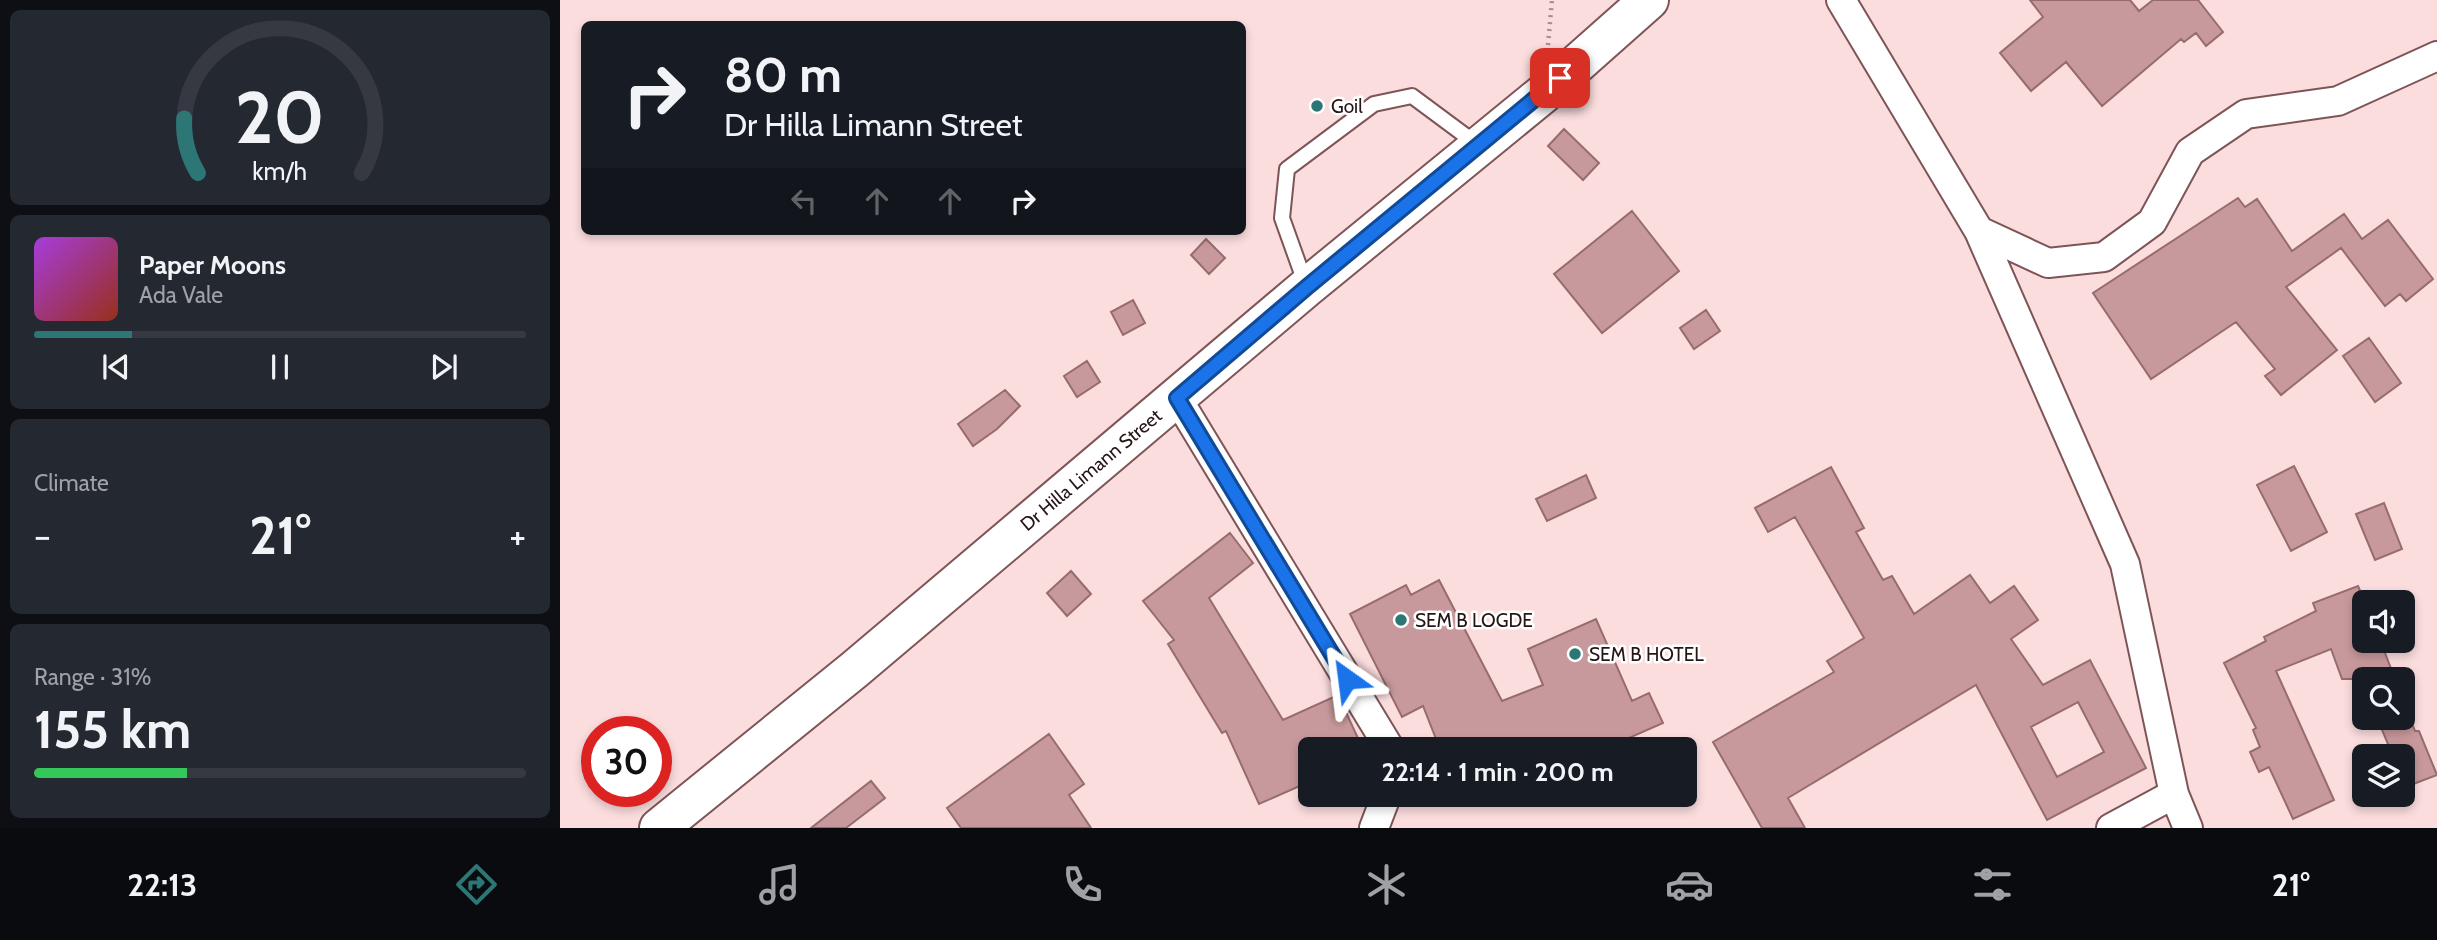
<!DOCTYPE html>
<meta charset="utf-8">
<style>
:root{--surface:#171b24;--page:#242831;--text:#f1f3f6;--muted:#9ea1a6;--line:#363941;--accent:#2c7676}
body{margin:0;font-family:Cabin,sans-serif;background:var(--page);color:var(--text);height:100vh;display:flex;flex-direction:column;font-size:26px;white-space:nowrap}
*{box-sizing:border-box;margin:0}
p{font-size:23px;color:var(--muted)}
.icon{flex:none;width:38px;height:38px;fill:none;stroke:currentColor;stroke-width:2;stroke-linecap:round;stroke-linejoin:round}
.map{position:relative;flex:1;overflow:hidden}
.drawer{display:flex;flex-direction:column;gap:10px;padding:10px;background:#0d0f14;width:560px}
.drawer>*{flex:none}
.hud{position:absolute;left:21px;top:21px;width:665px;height:214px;border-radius:10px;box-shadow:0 4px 10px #0003;background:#171b24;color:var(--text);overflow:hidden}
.tools{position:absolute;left:1792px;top:590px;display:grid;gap:14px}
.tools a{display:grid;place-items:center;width:63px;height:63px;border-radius:10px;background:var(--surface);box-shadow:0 4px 10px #0003;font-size:35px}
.speed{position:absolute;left:21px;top:716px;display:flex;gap:14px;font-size:35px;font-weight:700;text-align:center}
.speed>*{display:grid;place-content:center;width:91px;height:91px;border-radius:50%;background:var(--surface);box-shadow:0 4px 10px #0003;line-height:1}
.speed .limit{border:10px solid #d22;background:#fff;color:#111}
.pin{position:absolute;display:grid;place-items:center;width:60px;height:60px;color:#fff;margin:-30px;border-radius:14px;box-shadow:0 4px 10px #0006}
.me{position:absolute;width:77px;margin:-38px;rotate:329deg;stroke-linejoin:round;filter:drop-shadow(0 0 5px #0008)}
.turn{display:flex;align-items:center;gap:24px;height:147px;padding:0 28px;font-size:32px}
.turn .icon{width:91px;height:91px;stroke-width:2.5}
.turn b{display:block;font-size:49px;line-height:60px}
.lanes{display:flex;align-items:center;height:66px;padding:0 28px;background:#0003;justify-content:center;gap:35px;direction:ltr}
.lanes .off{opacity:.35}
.big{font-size:52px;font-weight:700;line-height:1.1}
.drawer .card{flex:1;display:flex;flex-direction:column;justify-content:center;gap:10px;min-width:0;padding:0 24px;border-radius:10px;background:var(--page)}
.drawer .dial{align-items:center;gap:0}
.dial svg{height:182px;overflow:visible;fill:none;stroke:var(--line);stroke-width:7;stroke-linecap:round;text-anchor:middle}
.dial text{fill:var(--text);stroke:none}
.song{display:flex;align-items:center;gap:21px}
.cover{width:84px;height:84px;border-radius:10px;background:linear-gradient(135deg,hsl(280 70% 55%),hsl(10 70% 35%))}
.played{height:7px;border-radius:4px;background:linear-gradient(90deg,var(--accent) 20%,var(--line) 20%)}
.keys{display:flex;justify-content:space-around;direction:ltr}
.heat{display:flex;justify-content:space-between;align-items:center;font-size:38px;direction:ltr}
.charge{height:10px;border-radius:5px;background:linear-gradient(90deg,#34c759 31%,var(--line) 0)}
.trip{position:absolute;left:738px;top:737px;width:399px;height:70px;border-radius:10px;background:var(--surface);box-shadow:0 4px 10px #0003;font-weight:700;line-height:70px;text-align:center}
.dock{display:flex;height:112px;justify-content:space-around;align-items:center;background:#090b0e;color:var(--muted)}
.dock .icon{width:49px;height:49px}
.dock .on{color:var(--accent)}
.dock b{font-size:32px;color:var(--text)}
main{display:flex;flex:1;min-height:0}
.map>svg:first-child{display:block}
.building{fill:#c8999c;stroke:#976c6e;stroke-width:2;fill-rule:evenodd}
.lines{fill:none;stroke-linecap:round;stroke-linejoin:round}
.lane-casing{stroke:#7e5457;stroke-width:18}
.street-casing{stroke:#7e5457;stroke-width:32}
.highway-casing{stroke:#7e5457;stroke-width:42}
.path{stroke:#a68d8f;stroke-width:4.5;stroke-dasharray:2 5;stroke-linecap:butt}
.lane{stroke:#fff;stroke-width:14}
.street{stroke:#fff;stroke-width:28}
.highway{stroke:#fff;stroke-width:38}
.route-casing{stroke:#114b97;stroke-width:18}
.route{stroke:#1a73e8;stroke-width:12}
.poi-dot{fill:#2c7676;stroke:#fff;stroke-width:2.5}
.labels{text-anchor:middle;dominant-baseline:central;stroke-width:5;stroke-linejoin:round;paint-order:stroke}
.poi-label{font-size:19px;fill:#261517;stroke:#fff;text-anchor:start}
.street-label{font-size:19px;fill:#261517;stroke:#fff}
</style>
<main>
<section class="drawer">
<div class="card dial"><svg viewBox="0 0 100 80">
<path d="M14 69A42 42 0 1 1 86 69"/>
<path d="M14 69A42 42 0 0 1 8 45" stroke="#2c7676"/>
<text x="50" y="56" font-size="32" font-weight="700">20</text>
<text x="50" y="72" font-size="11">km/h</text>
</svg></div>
<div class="card">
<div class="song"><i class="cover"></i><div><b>Paper Moons</b><p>Ada Vale</p></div></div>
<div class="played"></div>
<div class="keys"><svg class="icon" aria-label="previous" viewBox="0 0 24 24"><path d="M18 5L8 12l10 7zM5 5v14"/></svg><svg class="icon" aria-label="pause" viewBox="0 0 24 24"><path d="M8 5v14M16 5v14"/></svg><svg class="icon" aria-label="next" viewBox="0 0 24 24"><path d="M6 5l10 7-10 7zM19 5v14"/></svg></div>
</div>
<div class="card"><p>Climate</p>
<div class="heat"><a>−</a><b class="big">21°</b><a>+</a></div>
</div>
<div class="card"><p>Range · 31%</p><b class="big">155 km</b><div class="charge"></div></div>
</section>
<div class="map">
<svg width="1877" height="828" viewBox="0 0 1877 828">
<rect width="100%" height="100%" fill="#fbddde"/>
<path class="building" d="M 1470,0 L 1570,0 L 1579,11 L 1593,0 L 1638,0 L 1663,32 L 1646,46 L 1636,33 L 1624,42 L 1621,39 L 1542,106 L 1506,62 L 1471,91 L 1440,53 L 1483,17 Z
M 1004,129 L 1039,163 L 1023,180 L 988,146 Z
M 1678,198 L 1685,207 L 1697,199 L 1732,251 L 1784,214 L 1802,239 L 1828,220 L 1873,279 L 1846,301 L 1840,294 L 1825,306 L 1781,248 L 1726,287 L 1777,350 L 1721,395 L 1705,376 L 1715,369 L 1676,322 L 1591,379 L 1533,293 Z
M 1072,211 L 1119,271 L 1042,333 L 994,274 Z
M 646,239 L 665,258 L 649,274 L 631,255 Z
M 573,300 L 585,323 L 563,335 L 551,312 Z
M 1146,310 L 1160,331 L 1134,349 L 1120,328 Z
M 1809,338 L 1841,383 L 1815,402 L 1783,356 Z
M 527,361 L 540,382 L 517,397 L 504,376 Z
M 445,390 L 460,406 L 437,429 L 413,446 L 398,424 Z
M 1734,466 L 1767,532 L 1731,551 L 1697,485 Z
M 1271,467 L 1304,528 L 1296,532 L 1323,580 L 1332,576 L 1354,614 L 1410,575 L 1430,603 L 1454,586 L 1478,620 L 1451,639 L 1483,685 L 1530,660 L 1586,768 L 1487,820 L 1416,685 L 1228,798 L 1245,828 L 1202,828 L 1153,742 L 1274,672 L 1267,661 L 1304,638 L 1235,517 L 1208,532 L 1195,508 ZM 1518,702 L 1544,752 L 1497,777 L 1471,727 Z
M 1026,475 L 1036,498 L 987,521 L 976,499 Z
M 1824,503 L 1842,549 L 1815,560 L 1796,514 Z
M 670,533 L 693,563 L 649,598 L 723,720 L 778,695 L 803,749 L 751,749 L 751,781 L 699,804 L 666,731 L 662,733 L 608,644 L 614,640 L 583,601 Z
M 511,571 L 531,594 L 507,616 L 487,593 Z
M 879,580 L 942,701 L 983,685 L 968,649 L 1036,619 L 1072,701 L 1089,693 L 1103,723 L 1044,749 L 880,749 L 863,706 L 842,717 L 790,614 L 846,585 L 851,595 Z
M 1798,586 L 1805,602 L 1804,640 L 1820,640 L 1835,679 L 1804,679 L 1804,685 L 1802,679 L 1782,679 L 1771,649 L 1716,671 L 1774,800 L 1733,819 L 1709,767 L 1699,772 L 1690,752 L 1700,747 L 1693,730 L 1696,728 L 1664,663 L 1706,641 L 1704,637 L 1756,611 L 1753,603 Z
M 1843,700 L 1855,731 L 1859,731 L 1877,775 L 1843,788 L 1843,756 L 1833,756 L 1817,718 L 1843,718 Z
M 489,734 L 524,784 L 509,795 L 531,828 L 401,828 L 387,808 Z
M 311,781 L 325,798 L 286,828 L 251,828 Z"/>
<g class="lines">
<defs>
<path id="lane" d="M 746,285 L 722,218 L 727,169 L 814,104 L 852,96 L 918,145"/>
<path id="street" d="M 1281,0 L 1419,231 L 1565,564 L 1614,794 L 1628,828
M 1419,231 L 1488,263 L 1544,257 L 1592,222 L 1630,152 L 1686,114 L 1778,101 L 1877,56
M 617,398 L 830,749
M 814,828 L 827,794
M 1551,828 L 1614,794"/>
<path id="highway" d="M 99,828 L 294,670 L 747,287 L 983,94 L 1089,0"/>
</defs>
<use href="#lane" class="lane-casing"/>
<use href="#street" class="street-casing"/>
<use href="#highway" class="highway-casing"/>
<path class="path" d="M 988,45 L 992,0"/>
<use href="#lane" class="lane"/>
<use href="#street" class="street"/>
<use href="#highway" class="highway"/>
</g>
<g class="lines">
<defs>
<path id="route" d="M 787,679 L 617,398 L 747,287 L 1000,78"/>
</defs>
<use href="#route" class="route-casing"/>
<use href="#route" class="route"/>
</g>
<g class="poi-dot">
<circle cx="757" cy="106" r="7"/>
<circle cx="841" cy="620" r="7"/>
<circle cx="1015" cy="654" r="7"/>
</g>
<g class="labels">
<g class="poi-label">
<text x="771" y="106">Goil</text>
<text x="855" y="620">SEM B LOGDE</text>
<text x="1029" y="654">SEM B HOTEL</text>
</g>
<g class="street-label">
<text transform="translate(531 470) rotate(-40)">Dr Hilla Limann Street</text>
</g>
</g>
</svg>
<div class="tools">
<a><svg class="icon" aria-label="sound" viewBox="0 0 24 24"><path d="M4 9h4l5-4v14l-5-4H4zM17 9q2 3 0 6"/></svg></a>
<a><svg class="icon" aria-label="search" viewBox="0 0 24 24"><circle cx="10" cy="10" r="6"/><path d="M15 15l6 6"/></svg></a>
<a><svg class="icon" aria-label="layers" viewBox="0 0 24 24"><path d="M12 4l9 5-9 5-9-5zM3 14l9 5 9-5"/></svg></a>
</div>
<div class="speed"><div class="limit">30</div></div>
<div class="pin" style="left:1000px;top:78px;background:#d93025"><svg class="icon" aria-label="arrive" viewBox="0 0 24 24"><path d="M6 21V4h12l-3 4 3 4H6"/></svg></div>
<svg class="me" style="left:787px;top:679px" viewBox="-20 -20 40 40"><path d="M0-17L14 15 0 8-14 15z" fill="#1a73e8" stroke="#fff" stroke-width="4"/></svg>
<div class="trip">22:14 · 1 min · 200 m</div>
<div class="hud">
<div class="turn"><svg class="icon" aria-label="right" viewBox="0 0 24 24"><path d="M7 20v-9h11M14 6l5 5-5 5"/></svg><div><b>80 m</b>Dr Hilla Limann Street</div></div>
<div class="lanes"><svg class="icon off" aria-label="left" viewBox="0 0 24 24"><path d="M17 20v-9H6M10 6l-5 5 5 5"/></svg><svg class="icon off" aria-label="ahead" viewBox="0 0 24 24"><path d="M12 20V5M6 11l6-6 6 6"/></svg><svg class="icon off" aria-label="ahead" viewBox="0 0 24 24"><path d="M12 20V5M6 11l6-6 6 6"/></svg><svg class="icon" aria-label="right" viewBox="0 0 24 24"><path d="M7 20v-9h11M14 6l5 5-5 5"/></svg></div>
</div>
</div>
</main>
<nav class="dock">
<b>22:13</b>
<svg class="icon on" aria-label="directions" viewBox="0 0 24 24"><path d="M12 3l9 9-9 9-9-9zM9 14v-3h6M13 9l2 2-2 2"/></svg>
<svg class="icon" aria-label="music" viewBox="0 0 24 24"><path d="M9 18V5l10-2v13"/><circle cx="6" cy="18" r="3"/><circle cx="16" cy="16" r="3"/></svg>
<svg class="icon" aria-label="phone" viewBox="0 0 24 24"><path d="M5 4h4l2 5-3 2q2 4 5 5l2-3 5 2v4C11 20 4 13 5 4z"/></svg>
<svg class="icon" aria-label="climate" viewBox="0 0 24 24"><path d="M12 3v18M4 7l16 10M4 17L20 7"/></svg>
<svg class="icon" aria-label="car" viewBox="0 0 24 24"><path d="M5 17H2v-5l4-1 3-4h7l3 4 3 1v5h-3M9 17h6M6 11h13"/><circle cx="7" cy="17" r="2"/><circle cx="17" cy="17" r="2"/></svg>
<svg class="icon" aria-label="filters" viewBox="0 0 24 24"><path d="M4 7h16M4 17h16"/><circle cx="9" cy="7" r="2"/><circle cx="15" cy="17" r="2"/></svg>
<b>21°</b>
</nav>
